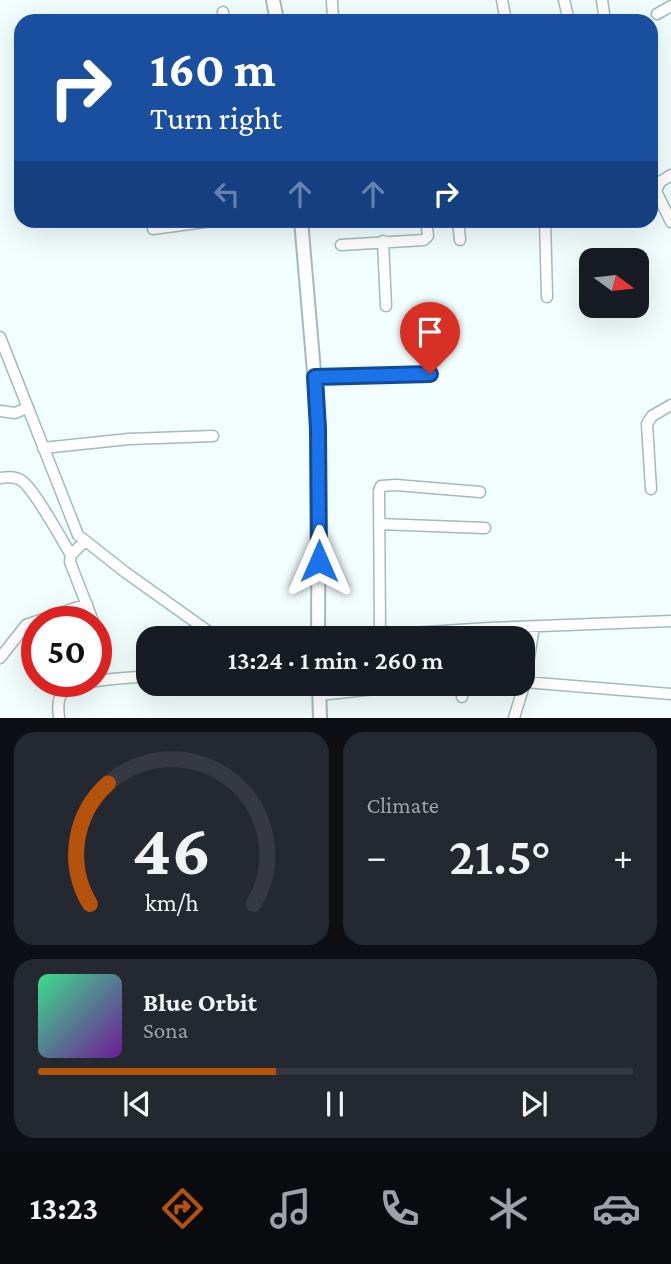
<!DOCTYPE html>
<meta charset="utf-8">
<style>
:root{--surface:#171b24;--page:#242831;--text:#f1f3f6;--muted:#9ea1a6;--line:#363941;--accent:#b45309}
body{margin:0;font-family:"Crimson Pro",serif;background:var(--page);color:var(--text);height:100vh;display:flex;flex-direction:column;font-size:26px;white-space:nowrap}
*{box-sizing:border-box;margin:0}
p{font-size:23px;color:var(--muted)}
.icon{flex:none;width:38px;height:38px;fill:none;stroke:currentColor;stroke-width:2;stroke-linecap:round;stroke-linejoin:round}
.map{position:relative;height:718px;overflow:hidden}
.panel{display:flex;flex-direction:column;gap:14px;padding:14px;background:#0d0f14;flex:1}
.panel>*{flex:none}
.top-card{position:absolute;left:14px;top:14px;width:644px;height:214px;border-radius:21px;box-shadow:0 7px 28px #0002;background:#1a4fa0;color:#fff;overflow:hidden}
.needle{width:46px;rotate:105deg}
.tools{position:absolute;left:579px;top:248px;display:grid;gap:14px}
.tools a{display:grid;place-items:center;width:70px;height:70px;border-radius:14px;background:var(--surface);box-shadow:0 7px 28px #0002;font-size:35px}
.speed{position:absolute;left:21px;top:606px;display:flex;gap:14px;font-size:35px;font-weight:700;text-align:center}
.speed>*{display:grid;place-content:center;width:91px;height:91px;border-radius:50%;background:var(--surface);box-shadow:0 7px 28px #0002;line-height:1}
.speed .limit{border:10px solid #d22;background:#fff;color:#111}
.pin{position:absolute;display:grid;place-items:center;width:60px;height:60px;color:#fff;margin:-72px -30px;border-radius:50% 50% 50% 0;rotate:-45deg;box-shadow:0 0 7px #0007}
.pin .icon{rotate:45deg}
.me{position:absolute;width:77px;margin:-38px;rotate:0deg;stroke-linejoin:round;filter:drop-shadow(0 0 5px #0008)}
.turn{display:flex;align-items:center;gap:24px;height:147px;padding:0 21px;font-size:32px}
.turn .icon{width:91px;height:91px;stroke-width:2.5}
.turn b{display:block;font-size:49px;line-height:60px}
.lanes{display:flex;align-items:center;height:66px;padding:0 21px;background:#0003;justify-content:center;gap:35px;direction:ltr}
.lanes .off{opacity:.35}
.big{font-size:52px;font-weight:600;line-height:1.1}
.panel .widget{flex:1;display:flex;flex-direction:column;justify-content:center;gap:10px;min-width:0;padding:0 24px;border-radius:21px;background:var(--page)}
.panel .dial{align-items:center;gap:0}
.dial svg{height:182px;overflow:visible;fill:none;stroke:var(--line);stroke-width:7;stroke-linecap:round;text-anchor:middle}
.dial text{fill:var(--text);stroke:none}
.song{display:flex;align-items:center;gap:21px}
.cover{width:84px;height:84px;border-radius:10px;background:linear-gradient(135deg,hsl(150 70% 55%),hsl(280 70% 35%))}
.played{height:7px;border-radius:4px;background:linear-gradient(90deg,var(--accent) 40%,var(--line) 40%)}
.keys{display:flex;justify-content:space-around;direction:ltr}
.heat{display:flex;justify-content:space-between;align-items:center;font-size:38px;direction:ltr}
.panel .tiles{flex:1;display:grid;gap:14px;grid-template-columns:1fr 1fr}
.widget:last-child{grid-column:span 2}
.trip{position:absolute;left:136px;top:626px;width:399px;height:70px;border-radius:21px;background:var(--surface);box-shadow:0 7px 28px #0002;font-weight:600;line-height:70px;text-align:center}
.menu{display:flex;height:112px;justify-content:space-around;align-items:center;background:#090b0e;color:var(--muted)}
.menu .icon{width:49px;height:49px}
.menu .current{color:var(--accent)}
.menu b{font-size:32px;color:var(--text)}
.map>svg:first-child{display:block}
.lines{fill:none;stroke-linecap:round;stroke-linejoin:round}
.minor-casing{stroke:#a1bbbc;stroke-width:13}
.major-casing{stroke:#a1bbbc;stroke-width:16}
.minor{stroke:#fff;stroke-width:10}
.major{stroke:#fff;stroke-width:12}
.route-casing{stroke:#114b97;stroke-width:18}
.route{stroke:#1a73e8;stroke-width:12}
</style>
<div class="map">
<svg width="671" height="718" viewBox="0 0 671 718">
<rect width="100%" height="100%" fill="#f2fdfe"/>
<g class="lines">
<defs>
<path id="minor" d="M 332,0 L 333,21
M 502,0 L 506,21
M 564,0 L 569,21
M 602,0 L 605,21
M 223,12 L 225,21
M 657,14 L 671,6
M 671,175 L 660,182 L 656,191 L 671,222
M 458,220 L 460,240
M 545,220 L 547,297
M 153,229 L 219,220
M 383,241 L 386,306
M 341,245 L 424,240 L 428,236 L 426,220
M 0,337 L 78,535 L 125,572 L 219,639
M 315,377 L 430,375
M 0,411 L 15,413 L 27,408
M 43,448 L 129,439 L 213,436
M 0,478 C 7,477 15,476 22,481 C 34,489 62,540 71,555
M 651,489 L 647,424 L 652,416 L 671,405
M 379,524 L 485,528
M 84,542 L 71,555 L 70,562 L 93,621
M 96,630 L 103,652
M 380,635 L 379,491 L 381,486 L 396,485 L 480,492
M 321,639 L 489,628 L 671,621
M 0,658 L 26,625 L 87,604
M 525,682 L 671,694
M 462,684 L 462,697
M 320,695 L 419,684
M 59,718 C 58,709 57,698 64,691 C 76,679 130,678 149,676
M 514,718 L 525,682 L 534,627"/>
<path id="major" d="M 273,0 L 277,21
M 301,220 L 319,430 L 318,639
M 319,684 L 320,718"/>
</defs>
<use href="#minor" class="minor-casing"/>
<use href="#major" class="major-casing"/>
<use href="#minor" class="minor"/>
<use href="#major" class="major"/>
</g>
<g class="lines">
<defs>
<path id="route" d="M 319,561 L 318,429 L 315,377 L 430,374"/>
</defs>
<use href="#route" class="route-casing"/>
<use href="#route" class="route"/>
</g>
</svg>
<div class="tools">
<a><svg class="needle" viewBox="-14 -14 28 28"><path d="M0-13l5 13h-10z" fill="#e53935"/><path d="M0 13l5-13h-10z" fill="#9ea1a6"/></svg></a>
</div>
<div class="speed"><div class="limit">50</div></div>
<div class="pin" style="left:430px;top:374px;background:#d93025"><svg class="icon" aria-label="arrive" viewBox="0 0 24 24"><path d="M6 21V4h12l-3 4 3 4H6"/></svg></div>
<svg class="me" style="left:319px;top:561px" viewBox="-20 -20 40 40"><path d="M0-17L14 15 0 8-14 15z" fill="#1a73e8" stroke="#fff" stroke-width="4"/></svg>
<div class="trip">13:24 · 1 min · 260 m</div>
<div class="top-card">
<div class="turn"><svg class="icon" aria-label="right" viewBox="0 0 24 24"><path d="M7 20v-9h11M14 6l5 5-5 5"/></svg><div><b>160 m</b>Turn right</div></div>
<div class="lanes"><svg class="icon off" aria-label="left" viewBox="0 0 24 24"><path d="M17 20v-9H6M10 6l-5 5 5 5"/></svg><svg class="icon off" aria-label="ahead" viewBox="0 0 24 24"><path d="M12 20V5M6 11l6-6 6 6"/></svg><svg class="icon off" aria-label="ahead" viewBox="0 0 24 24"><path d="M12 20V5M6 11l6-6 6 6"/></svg><svg class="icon" aria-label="right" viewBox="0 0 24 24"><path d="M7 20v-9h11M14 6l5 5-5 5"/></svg></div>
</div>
</div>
<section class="panel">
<div class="tiles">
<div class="widget dial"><svg viewBox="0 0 100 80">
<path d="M14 69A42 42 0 1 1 86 69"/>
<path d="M14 69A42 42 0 0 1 22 16" stroke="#b45309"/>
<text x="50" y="56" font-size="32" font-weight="700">46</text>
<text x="50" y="72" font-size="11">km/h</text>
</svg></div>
<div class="widget"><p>Climate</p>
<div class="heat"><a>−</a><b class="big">21.5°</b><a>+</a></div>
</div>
<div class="widget">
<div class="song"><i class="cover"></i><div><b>Blue Orbit</b><p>Sona</p></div></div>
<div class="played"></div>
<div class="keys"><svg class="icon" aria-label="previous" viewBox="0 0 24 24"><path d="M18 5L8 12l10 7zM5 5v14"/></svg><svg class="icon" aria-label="pause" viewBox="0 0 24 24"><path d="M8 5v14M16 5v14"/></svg><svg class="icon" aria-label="next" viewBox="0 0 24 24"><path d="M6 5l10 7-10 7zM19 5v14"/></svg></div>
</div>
</div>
</section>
<nav class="menu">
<b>13:23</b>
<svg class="icon current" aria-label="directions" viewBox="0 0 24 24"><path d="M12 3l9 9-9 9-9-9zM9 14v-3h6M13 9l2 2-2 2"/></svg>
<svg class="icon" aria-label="music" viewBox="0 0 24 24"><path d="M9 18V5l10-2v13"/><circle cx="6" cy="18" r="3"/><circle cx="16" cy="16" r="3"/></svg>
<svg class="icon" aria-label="phone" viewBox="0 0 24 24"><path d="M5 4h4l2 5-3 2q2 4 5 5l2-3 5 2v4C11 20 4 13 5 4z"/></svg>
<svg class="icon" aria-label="climate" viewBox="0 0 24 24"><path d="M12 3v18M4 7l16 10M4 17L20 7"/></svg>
<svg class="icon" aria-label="car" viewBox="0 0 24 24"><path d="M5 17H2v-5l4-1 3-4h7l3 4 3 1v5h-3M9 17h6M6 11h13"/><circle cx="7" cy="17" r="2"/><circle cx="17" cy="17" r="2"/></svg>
</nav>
